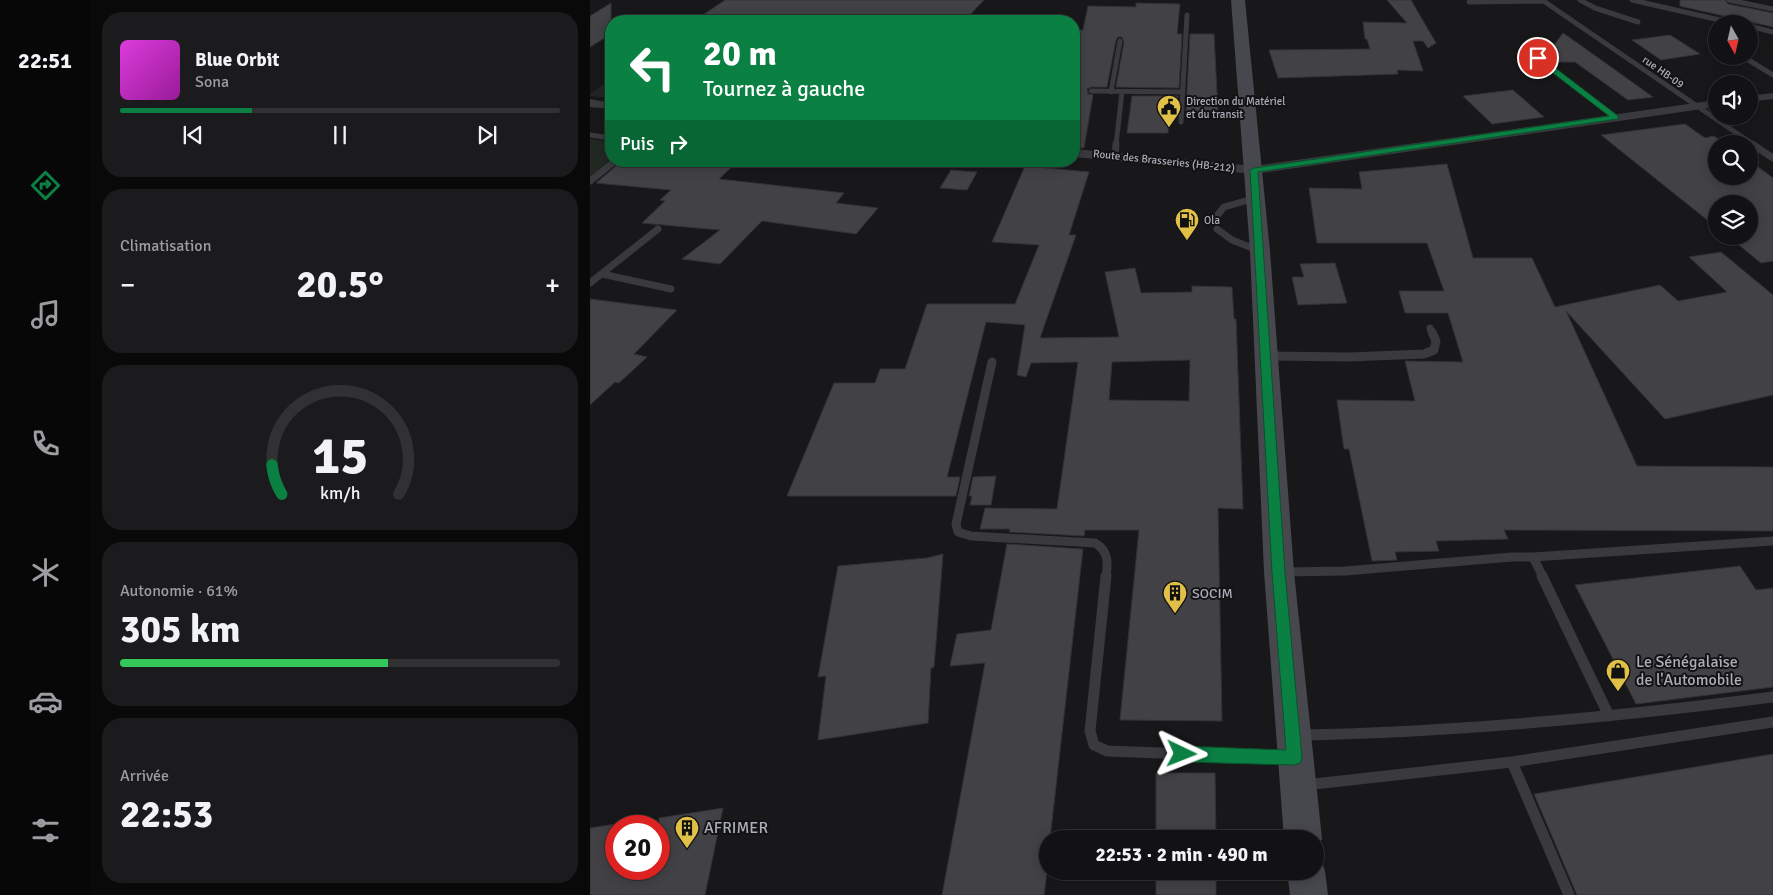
<!DOCTYPE html>
<html lang="fr">
<meta charset="utf-8">
<style>
:root{--surface:#121113;--page:#1b1a1c;--text:#f1f3f6;--muted:#9c9da0;--line:#313133;--accent:#0b8043}
body{margin:0;font-family:Signika,sans-serif;background:var(--page);color:var(--text);height:100vh;display:flex;flex-direction:column;font-size:19px;white-space:nowrap}
*{box-sizing:border-box;margin:0}
p{font-size:16px;color:var(--muted)}
.icon{flex:none;width:28px;height:28px;fill:none;stroke:currentColor;stroke-width:2;stroke-linecap:round;stroke-linejoin:round}
.map{position:relative;flex:1;overflow:hidden}
.sheet{display:flex;flex-direction:column;gap:12px;padding:12px;background:#0a090a;width:500px}
.sheet>*{flex:none}
.banner{position:absolute;left:15px;top:15px;width:475px;height:152px;border-radius:20px;box-shadow:0 2px 12px #0003,0 0 0 1px var(--line);background:#0b8043;color:#fff;overflow:hidden}
.needle{width:32px;rotate:172deg}
.buttons{position:absolute;left:1118px;top:15px;display:grid;gap:10px}
.buttons a{display:grid;place-items:center;width:50px;height:50px;border-radius:50%;background:var(--surface);box-shadow:0 2px 12px #0003,0 0 0 1px var(--line);font-size:25px}
.speed{position:absolute;left:15px;top:815px;display:flex;gap:10px;font-size:25px;font-weight:700;text-align:center}
.speed>*{display:grid;place-content:center;width:65px;height:65px;border-radius:50%;background:var(--surface);box-shadow:0 2px 12px #0003,0 0 0 1px var(--line);line-height:1}
.speed .limit{border:8px solid #d22;background:#fff;color:#111}
.pin{position:absolute;display:grid;place-items:center;width:42px;height:42px;color:#fff;margin:-21px;border:2px solid #fff;border-radius:50%;box-shadow:0 1px 5px #0007}
.me{position:absolute;width:55px;margin:-28px;rotate:92deg;stroke-linejoin:round;filter:drop-shadow(0 0 4px #0008)}
.turn{display:flex;align-items:center;gap:18px;height:105px;padding:0 15px;font-size:22px}
.turn .icon{width:65px;height:65px;stroke-width:2.5}
.turn b{display:block;font-size:35px;line-height:42px}
.then{display:flex;align-items:center;height:48px;padding:0 15px;background:#0003;gap:10px;font-size:19px}
.big{font-size:38px;font-weight:700;line-height:1.1}
.sheet .tile{flex:1;display:flex;flex-direction:column;justify-content:center;gap:8px;min-width:0;padding:0 18px;border-radius:20px;background:var(--page)}
.sheet .dial{align-items:center;gap:0}
.dial svg{height:130px;overflow:visible;fill:none;stroke:var(--line);stroke-width:7;stroke-linecap:round;text-anchor:middle}
.dial text{fill:var(--text);stroke:none}
.song{display:flex;align-items:center;gap:15px}
.cover{width:60px;height:60px;border-radius:8px;background:linear-gradient(135deg,hsl(300 70% 55%),hsl(300 70% 35%))}
.played{height:5px;border-radius:2px;background:linear-gradient(90deg,var(--accent) 30%,var(--line) 30%)}
.keys{display:flex;justify-content:space-around;direction:ltr}
.heat{display:flex;justify-content:space-between;align-items:center;font-size:28px;direction:ltr}
.charge{height:8px;border-radius:4px;background:linear-gradient(90deg,#34c759 61%,var(--line) 0)}
.trip{position:absolute;left:449px;top:830px;width:285px;height:50px;border-radius:25px;background:var(--surface);box-shadow:0 2px 12px #0003,0 0 0 1px var(--line);font-weight:700;line-height:50px;text-align:center}
main{display:flex;flex:1;min-height:0}
.tab-bar{display:flex;flex-direction:column;width:90px;justify-content:space-around;align-items:center;background:#070708;color:var(--muted)}
.tab-bar .icon{width:35px;height:35px}
.tab-bar .on{color:var(--accent)}
.tab-bar b{font-size:22px;color:var(--text)}
.map>svg:first-child{display:block}
.built{fill:#242326}
.green{fill:#222923}
.building{fill:#424246;stroke:#323235;fill-rule:evenodd}
.lines{fill:none;stroke-linecap:round;stroke-linejoin:round}
.lane-far3{stroke:#39393e;stroke-width:5}
.lane-far2{stroke:#39393e;stroke-width:7}
.lane-far1{stroke:#39393e;stroke-width:9}
.lane{stroke:#39393e;stroke-width:11}
.street{fill:#39393e;fill-rule:evenodd}
.secondary{fill:#47484e;fill-rule:evenodd}
.route{fill:#0b8043;stroke:#07532c}
.labels{text-anchor:middle;dominant-baseline:central;stroke-width:4;stroke-linejoin:round;paint-order:stroke}
.far-street-label{font-size:11px;fill:#abadb8;stroke:#131214}
.far-poi-label{font-size:11px;fill:#abadb8;stroke:#131214;text-anchor:start}
.poi-label{font-size:14px;fill:#abadb8;stroke:#131214;text-anchor:start}
.near-poi-label{font-size:16px;fill:#abadb8;stroke:#131214;text-anchor:start}
</style>
<main>
<nav class="tab-bar">
<b>22:51</b>
<svg class="icon on" aria-label="directions" viewBox="0 0 24 24"><path d="M12 3l9 9-9 9-9-9zM9 14v-3h6M13 9l2 2-2 2"/></svg>
<svg class="icon" aria-label="music" viewBox="0 0 24 24"><path d="M9 18V5l10-2v13"/><circle cx="6" cy="18" r="3"/><circle cx="16" cy="16" r="3"/></svg>
<svg class="icon" aria-label="phone" viewBox="0 0 24 24"><path d="M5 4h4l2 5-3 2q2 4 5 5l2-3 5 2v4C11 20 4 13 5 4z"/></svg>
<svg class="icon" aria-label="climate" viewBox="0 0 24 24"><path d="M12 3v18M4 7l16 10M4 17L20 7"/></svg>
<svg class="icon" aria-label="car" viewBox="0 0 24 24"><path d="M5 17H2v-5l4-1 3-4h7l3 4 3 1v5h-3M9 17h6M6 11h13"/><circle cx="7" cy="17" r="2"/><circle cx="17" cy="17" r="2"/></svg>
<svg class="icon" aria-label="filters" viewBox="0 0 24 24"><path d="M4 7h16M4 17h16"/><circle cx="9" cy="7" r="2"/><circle cx="15" cy="17" r="2"/></svg>
</nav>
<section class="sheet">
<div class="tile">
<div class="song"><i class="cover"></i><div><b>Blue Orbit</b><p>Sona</p></div></div>
<div class="played"></div>
<div class="keys"><svg class="icon" aria-label="previous" viewBox="0 0 24 24"><path d="M18 5L8 12l10 7zM5 5v14"/></svg><svg class="icon" aria-label="pause" viewBox="0 0 24 24"><path d="M8 5v14M16 5v14"/></svg><svg class="icon" aria-label="next" viewBox="0 0 24 24"><path d="M6 5l10 7-10 7zM19 5v14"/></svg></div>
</div>
<div class="tile"><p>Climatisation</p>
<div class="heat"><a>−</a><b class="big">20.5°</b><a>+</a></div>
</div>
<div class="tile dial"><svg viewBox="0 0 100 80">
<path d="M14 69A42 42 0 1 1 86 69"/>
<path d="M14 69A42 42 0 0 1 8 51" stroke="#0b8043"/>
<text x="50" y="56" font-size="32" font-weight="700">15</text>
<text x="50" y="72" font-size="11">km/h</text>
</svg></div>
<div class="tile"><p>Autonomie · 61%</p><b class="big">305 km</b><div class="charge"></div></div>
<div class="tile"><p>Arrivée</p><b class="big">22:53</b></div>
</section>
<div class="map">
<svg width="1183" height="895" viewBox="0 0 1183 895">
<rect width="100%" height="100%" fill="#181719"/>
<path class="built" d="M 21,79 L 21,98 L 0,96 L 0,94 Z"/>
<path class="green" d="M 0,139 L 21,142 L 21,159 L 0,176 Z"/>
<path class="building" d="M 135,0 L 394,0 L 374,21 L 104,21 Z
M 797,0 L 821,0 L 846,43 L 838,48 L 833,41 L 823,41 L 833,71 L 807,70 L 808,74 L 688,78 L 679,50 L 780,49 L 777,39 L 775,39 L 773,22 L 817,23 Z
M 1090,0 L 1135,0 L 1138,4 L 1183,13 L 1183,27 L 1090,6 Z
M 21,3 L 21,34 L 0,47 L 0,16 Z
M 546,3 L 590,4 L 587,34 L 592,34 L 589,88 L 526,87 L 534,42 L 532,37 L 528,37 L 526,40 L 517,87 L 501,87 L 497,89 L 498,94 L 503,95 L 494,148 L 484,147 L 484,30 L 493,30 L 498,6 L 546,7 Z
M 973,33 L 993,47 L 1063,97 L 1038,100 L 985,62 L 963,62 L 946,46 L 965,44 Z
M 600,34 L 624,34 L 628,113 L 596,112 Z
M 1080,35 L 1110,54 L 1071,60 L 1042,40 Z
M 923,90 L 954,117 L 902,124 L 873,96 Z
M 542,96 L 588,96 L 587,112 L 579,111 L 578,133 L 537,133 Z
M 1095,124 L 1115,138 L 1124,136 L 1135,144 L 1126,144 L 1126,176 L 1159,176 L 1159,160 L 1183,178 L 1183,261 L 1171,263 L 1138,236 L 1159,236 L 1159,204 L 1126,204 L 1126,227 L 1011,135 Z
M 32,161 L 148,161 L 129,179 L 254,193 L 246,203 L 288,208 L 266,234 L 172,221 L 130,264 L 92,259 L 130,230 L 52,223 L 75,201 L 70,200 L 81,190 L 6,183 Z
M 857,164 L 883,258 L 942,258 L 965,307 L 1070,285 L 1088,301 L 1137,292 L 1099,257 L 1131,252 L 1183,295 L 1183,395 L 1075,419 L 976,311 L 1047,466 L 1183,467 L 1183,531 L 914,530 L 918,539 L 846,541 L 849,551 L 805,552 L 807,560 L 782,561 L 759,449 L 754,449 L 747,400 L 825,401 L 815,361 L 873,362 L 858,313 L 815,313 L 809,291 L 854,291 L 837,243 L 727,243 L 719,188 L 772,189 L 769,172 Z
M 435,166 L 499,172 L 479,235 L 486,235 L 450,338 L 529,337 L 515,272 L 545,268 L 551,293 L 602,292 L 602,286 L 642,287 L 644,319 L 646,319 L 653,509 L 628,508 L 632,721 L 530,720 L 549,530 L 495,530 L 494,536 L 419,532 L 420,529 L 390,529 L 395,508 L 467,509 L 488,362 L 441,363 L 436,377 L 427,375 L 435,325 L 396,322 L 357,477 L 370,477 L 366,496 L 197,496 L 244,383 L 285,383 L 290,369 L 315,369 L 337,304 L 425,304 L 449,245 L 402,242 ZM 600,360 L 599,401 L 519,400 L 522,362 Z
M 361,170 L 387,172 L 377,190 L 350,188 Z
M 745,263 L 757,303 L 708,305 L 702,277 L 714,277 L 710,264 Z
M 0,299 L 87,310 L 44,354 L 57,357 L 29,383 L 25,382 L 0,405 Z
M 406,476 L 401,505 L 380,505 L 382,496 L 379,496 L 383,477 Z
M 417,544 L 493,549 L 460,839 L 458,839 L 458,864 L 454,895 L 352,895 L 395,663 L 360,666 L 367,634 L 401,630 Z
M 353,554 L 344,667 L 341,668 L 338,723 L 228,740 L 236,676 L 228,677 L 248,566 L 337,558 Z
M 1150,566 L 1166,590 L 1183,588 L 1183,687 L 1046,704 L 985,585 Z
M 1183,754 L 1183,895 L 987,895 L 944,794 Z
M 566,773 L 625,773 L 626,839 L 566,839 Z
M 133,808 L 115,895 L 0,895 L 0,828 L 26,824 L 26,869 L 69,869 L 69,818 Z
M 566,871 L 626,871 L 626,895 L 566,895 Z"/>
<g class="lines">
<path class="lane-far3" d="M 952,0 L 1164,145
M 990,0 L 1005,8 L 1048,22
M 1042,0 L 1147,24
M 1139,0 L 1183,9
M 879,2 L 953,1
M 1159,26 L 1183,32
M 935,48 L 1026,117
M 1152,56 L 1183,75
M 501,91 L 593,92
M 521,92 L 530,41
M 591,122 L 597,15
M 0,135 L 21,138
M 526,145 L 532,92"/>
<path class="lane-far2" d="M 1162,144 L 1183,158
M 525,157 L 526,144
M 0,181 L 25,161
M 625,218 L 634,207 L 666,198
M 627,229 L 642,240 L 670,251
M 12,274 L 81,289
M 0,283 L 68,229
M 840,328 L 842,333"/>
<path class="lane-far1" d="M 676,356 L 759,357 L 834,354 L 844,350 L 846,341 L 842,332
M 402,362 L 366,524 L 368,532 L 381,536 L 505,543 C 519,551 518,563 516,577
M 943,557 L 1183,541
M 693,572 L 755,571 L 922,557 L 943,557 L 953,577"/>
<path class="lane" d="M 516,576 L 500,731 L 504,745 L 517,751 L 699,758
M 952,576 L 1019,716
M 710,735 C 869,732 1026,717 1183,697
M 922,762 L 979,895
M 715,785 L 922,762 L 1183,722"/>
<path class="street" d="M 1183,93 L 1183,99 L 1159,102 L 1159,96 Z
M 0,99 L 21,103 L 21,109 L 0,107 Z
M 1126,100 L 1126,107 L 664,174 L 484,157 L 484,149 L 664,166 Z"/>
<path class="secondary" d="M 641,0 L 655,0 L 680,251 L 704,572 L 732,839 L 725,853 L 725,839 L 694,839 L 674,572 L 660,251 Z
M 725,856 L 730,857 L 735,871 L 738,895 L 700,895 L 697,871 L 725,871 Z"/>
</g>
<path class="route" d="M 946,57 L 951,57 L 1028,116 L 1028,119 L 668,172 L 695,572 L 712,758 L 710,763 L 704,765 L 592,762 L 587,759 L 585,754 L 587,749 L 592,746 L 696,750 L 682,572 L 660,170 L 664,168 L 1019,116 L 946,60 Z"/>
<defs>
<symbol id="civic-pin" viewBox="-11 -11 22 30"><path d="M0 17L-7.5 6A9.5 9.5 0 1 1 7.5 6Z" fill="#e1c047" stroke="#131214"/><path d="M-.6-6.5H3V-4.5H.6V-3L4-1V1h2V6H-6V1h2V-1L-.6-3ZM-1.2 2.5V6h2.4V2.5Z" fill="#111"/></symbol>
<symbol id="fuel-pin" viewBox="-11 -11 22 30"><path d="M0 17L-7.5 6A9.5 9.5 0 1 1 7.5 6Z" fill="#e1c047" stroke="#131214"/><path d="M-5.5-6h7V0h2V4h1.3V-2.5L3-4.5l.8-.8L6-3V5H2.5V1h-1V6h-7ZM-4.2-4.7v3.2H.2V-4.7Z" fill="#111"/></symbol>
<symbol id="building-pin" viewBox="-11 -11 22 30"><path d="M0 17L-7.5 6A9.5 9.5 0 1 1 7.5 6Z" fill="#e1c047" stroke="#131214"/><path d="M-4-6H4V6H1V3H-1V6H-4ZM-2.5-4.3h1.7v1.8h-1.7ZM.8-4.3h1.7v1.8H.8ZM-2.5-1h1.7V.8h-1.7ZM.8-1h1.7V.8H.8Z" fill="#111"/></symbol>
<symbol id="shop-pin" viewBox="-11 -11 22 30"><path d="M0 17L-7.5 6A9.5 9.5 0 1 1 7.5 6Z" fill="#e1c047" stroke="#131214"/><path d="M-5-2.5h2.3a2.7 3.5 0 0 1 5.4 0H5L5.5 6h-11ZM-1.5-2.5h3a1.5 2.3 0 0 0-3 0Z" fill="#111"/></symbol>
</defs>
<g fill-rule="evenodd">
<use href="#civic-pin" x="565" y="93" width="28" height="38"/>
<use href="#fuel-pin" x="583" y="206" width="28" height="38"/>
<use href="#building-pin" x="571" y="579" width="28" height="38"/>
<use href="#shop-pin" x="1014" y="657" width="28" height="38"/>
<use href="#building-pin" x="83" y="814" width="28" height="38"/>
</g>
<g class="labels">
<g class="far-street-label">
<text transform="translate(1073 72) rotate(35)">rue HB-09</text>
<text transform="translate(574 161) rotate(6)">Route des Brasseries (HB-212)</text>
</g>
<g class="far-poi-label">
<text x="596" y="101">Direction du Matériel<tspan x="596" dy="13">et du transit</tspan></text>
<text x="614" y="220">Ola</text>
</g>
<g class="poi-label">
<text x="602" y="593">SOCIM</text>
</g>
<g class="near-poi-label">
<text x="1046" y="662">Le Sénégalaise<tspan x="1046" dy="18">de l'Automobile</tspan></text>
<text x="114" y="828">AFRIMER</text>
</g>
</g>
</svg>
<div class="buttons">
<a><svg class="needle" viewBox="-14 -14 28 28"><path d="M0-13l5 13h-10z" fill="#e53935"/><path d="M0 13l5-13h-10z" fill="#9c9da0"/></svg></a>
<a><svg class="icon" aria-label="sound" viewBox="0 0 24 24"><path d="M4 9h4l5-4v14l-5-4H4zM17 9q2 3 0 6"/></svg></a>
<a><svg class="icon" aria-label="search" viewBox="0 0 24 24"><circle cx="10" cy="10" r="6"/><path d="M15 15l6 6"/></svg></a>
<a><svg class="icon" aria-label="layers" viewBox="0 0 24 24"><path d="M12 4l9 5-9 5-9-5zM3 14l9 5 9-5"/></svg></a>
</div>
<div class="speed"><div class="limit">20</div></div>
<div class="pin" style="left:948px;top:58px;background:#d93025"><svg class="icon" aria-label="arrive" viewBox="0 0 24 24"><path d="M6 21V4h12l-3 4 3 4H6"/></svg></div>
<svg class="me" style="left:592px;top:754px" viewBox="-20 -20 40 40"><path d="M0-17L14 15 0 8-14 15z" fill="#0b8043" stroke="#fff" stroke-width="4"/></svg>
<div class="trip">22:53 · 2 min · 490 m</div>
<div class="banner">
<div class="turn"><svg class="icon" aria-label="left" viewBox="0 0 24 24"><path d="M17 20v-9H6M10 6l-5 5 5 5"/></svg><div><b>20 m</b>Tournez à gauche</div></div>
<div class="then">Puis<svg class="icon" aria-label="right" viewBox="0 0 24 24"><path d="M7 20v-9h11M14 6l5 5-5 5"/></svg></div>
</div>
</div>
</main>
